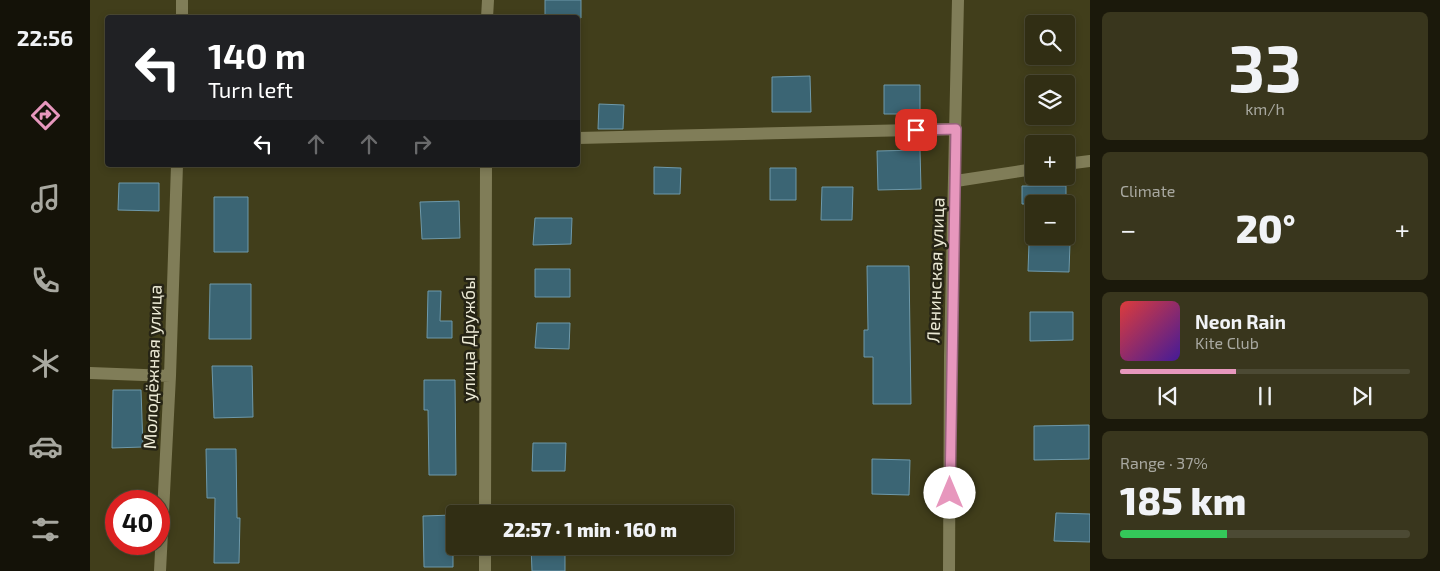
<!DOCTYPE html>
<meta charset="utf-8">
<style>
:root{--surface:#312e14;--page:#39361d;--text:#f1f3f6;--muted:#a8a8a0;--line:#4c4a34;--accent:#e797bd}
body{margin:0;font-family:"Exo 2",sans-serif;background:var(--page);color:var(--text);height:100vh;display:flex;flex-direction:column;font-size:19px;white-space:nowrap}
*{box-sizing:border-box;margin:0}
p{font-size:16px;color:var(--muted)}
.icon{flex:none;width:28px;height:28px;fill:none;stroke:currentColor;stroke-width:2;stroke-linecap:round;stroke-linejoin:round}
.map{position:relative;flex:1;overflow:hidden}
.panel{display:flex;flex-direction:column;gap:12px;padding:12px;background:#1b190b;width:350px}
.panel>*{flex:none}
.hud{position:absolute;left:15px;top:15px;width:475px;height:152px;border-radius:5px;box-shadow:0 2px 8px #0003,0 0 0 1px var(--line);background:#202124;color:#fff;overflow:hidden}
.controls{position:absolute;left:935px;top:15px;display:grid;gap:10px}
.controls a{display:grid;place-items:center;width:50px;height:50px;border-radius:5px;background:var(--surface);box-shadow:0 2px 8px #0003,0 0 0 1px var(--line);font-size:25px}
.speed{position:absolute;left:15px;top:490px;display:flex;gap:10px;font-size:25px;font-weight:700;text-align:center}
.speed>*{display:grid;place-content:center;width:65px;height:65px;border-radius:50%;background:var(--surface);box-shadow:0 2px 8px #0003,0 0 0 1px var(--line);line-height:1}
.speed .limit{border:8px solid #d22;background:#fff;color:#111}
.pin{position:absolute;display:grid;place-items:center;width:42px;height:42px;color:#fff;margin:-21px;border-radius:10px;box-shadow:0 2px 8px #0006}
.me{position:absolute;width:55px;margin:-28px;rotate:0deg;stroke-linejoin:round;filter:drop-shadow(0 0 4px #0008)}
.turn{display:flex;align-items:center;gap:18px;height:105px;padding:0 20px;font-size:22px}
.turn .icon{width:65px;height:65px;stroke-width:2.5}
.turn b{display:block;font-size:35px;line-height:42px}
.lanes{display:flex;align-items:center;height:48px;padding:0 20px;background:#0003;justify-content:center;gap:25px;direction:ltr}
.lanes .off{opacity:.35}
.big{font-size:38px;font-weight:800;line-height:1.1}
.panel .card{flex:1;display:flex;flex-direction:column;justify-content:center;gap:8px;min-width:0;padding:0 18px;border-radius:8px;background:var(--page)}
.panel .dial{align-items:center;gap:0}
.dial b{font-size:65px;line-height:1}
.song{display:flex;align-items:center;gap:15px}
.cover{width:60px;height:60px;border-radius:8px;background:linear-gradient(135deg,hsl(0 70% 55%),hsl(260 70% 35%))}
.played{height:5px;border-radius:2px;background:linear-gradient(90deg,var(--accent) 40%,var(--line) 40%)}
.keys{display:flex;justify-content:space-around;direction:ltr}
.heat{display:flex;justify-content:space-between;align-items:center;font-size:28px;direction:ltr}
.charge{height:8px;border-radius:4px;background:linear-gradient(90deg,#34c759 37%,var(--line) 0)}
.trip{position:absolute;left:356px;top:505px;width:288px;height:50px;border-radius:5px;background:var(--surface);box-shadow:0 2px 8px #0003,0 0 0 1px var(--line);font-weight:800;line-height:50px;text-align:center}
main{display:flex;flex:1;min-height:0}
.tab-bar{display:flex;flex-direction:column;width:90px;justify-content:space-around;align-items:center;background:#141208;color:var(--muted)}
.tab-bar .icon{width:35px;height:35px}
.tab-bar .on{color:var(--accent)}
.tab-bar b{font-size:22px;color:var(--text)}
.map>svg:first-child{display:block}
.building{fill:#3b6574;stroke:#6e99aa}
.lines{fill:none;stroke-linecap:round;stroke-linejoin:round}
.minor{stroke:#807d58;stroke-width:12}
.route-casing{stroke:#96627b;stroke-width:12}
.route{stroke:#e797bd;stroke-width:9}
.labels{text-anchor:middle;dominant-baseline:central;stroke-width:5;stroke-linejoin:round;paint-order:stroke}
.street-label{font-size:18px;fill:#ecead6;stroke:#262415}
</style>
<main>
<nav class="tab-bar">
<b>22:56</b>
<svg class="icon on" aria-label="directions" viewBox="0 0 24 24"><path d="M12 3l9 9-9 9-9-9zM9 14v-3h6M13 9l2 2-2 2"/></svg>
<svg class="icon" aria-label="music" viewBox="0 0 24 24"><path d="M9 18V5l10-2v13"/><circle cx="6" cy="18" r="3"/><circle cx="16" cy="16" r="3"/></svg>
<svg class="icon" aria-label="phone" viewBox="0 0 24 24"><path d="M5 4h4l2 5-3 2q2 4 5 5l2-3 5 2v4C11 20 4 13 5 4z"/></svg>
<svg class="icon" aria-label="climate" viewBox="0 0 24 24"><path d="M12 3v18M4 7l16 10M4 17L20 7"/></svg>
<svg class="icon" aria-label="car" viewBox="0 0 24 24"><path d="M5 17H2v-5l4-1 3-4h7l3 4 3 1v5h-3M9 17h6M6 11h13"/><circle cx="7" cy="17" r="2"/><circle cx="17" cy="17" r="2"/></svg>
<svg class="icon" aria-label="filters" viewBox="0 0 24 24"><path d="M4 7h16M4 17h16"/><circle cx="9" cy="7" r="2"/><circle cx="15" cy="17" r="2"/></svg>
</nav>
<div class="map">
<svg width="1000" height="571" viewBox="0 0 1000 571">
<rect width="100%" height="100%" fill="#413e1b"/>
<path class="building" d="M 455,0 L 491,0 L 491,18 L 455,18 Z
M 720,76 L 721,112 L 682,112 L 682,77 Z
M 794,85 L 830,85 L 830,114 L 794,114 Z
M 509,104 L 534,105 L 533,129 L 508,129 Z
M 830,150 L 831,189 L 788,190 L 787,151 Z
M 564,167 L 591,168 L 590,194 L 564,194 Z
M 680,168 L 706,168 L 706,200 L 680,200 Z
M 29,183 L 69,183 L 69,211 L 28,210 Z
M 932,186 L 976,186 L 976,204 L 932,204 Z
M 732,187 L 763,187 L 762,220 L 731,220 Z
M 124,197 L 158,197 L 158,252 L 124,252 Z
M 369,201 L 370,238 L 332,239 L 330,202 Z
M 445,218 L 482,218 L 481,244 L 443,245 Z
M 939,243 L 980,243 L 979,272 L 938,271 Z
M 777,266 L 819,266 L 821,404 L 783,404 L 783,357 L 774,357 L 774,330 L 778,330 Z
M 445,269 L 480,269 L 480,297 L 445,297 Z
M 120,284 L 161,284 L 161,339 L 119,339 Z
M 338,291 L 351,291 L 350,321 L 362,321 L 362,338 L 337,338 Z
M 940,312 L 983,312 L 983,340 L 940,341 Z
M 447,323 L 480,323 L 479,349 L 445,348 Z
M 122,366 L 162,366 L 163,417 L 124,418 Z
M 334,380 L 365,380 L 366,475 L 339,475 L 338,410 L 334,410 Z
M 23,390 L 51,390 L 53,447 L 22,448 Z
M 999,425 L 999,459 L 944,460 L 944,426 Z
M 443,443 L 476,443 L 475,471 L 442,471 Z
M 116,449 L 146,449 L 147,518 L 150,518 L 149,563 L 124,563 L 125,498 L 117,498 Z
M 782,459 L 820,460 L 819,495 L 782,494 Z
M 966,513 L 1000,514 L 1000,542 L 964,541 Z
M 363,515 L 363,567 L 334,567 L 333,516 Z
M 441,546 L 475,546 L 475,571 L 442,571 Z"/>
<g class="lines">
<path class="minor" d="M 92,18 L 92,0
M 397,18 L 398,0
M 488,138 L 866,129
M 976,164 L 1000,161
M 866,181 L 944,169
M 0,373 L 80,376
M 395,514 L 396,165
M 70,571 L 80,376 L 87,165
M 395,571 L 395,546
M 859,571 L 860,356 L 868,0"/>
</g>
<g class="lines">
<defs>
<path id="route" d="M 826,130 L 866,129 L 860,493"/>
</defs>
<use href="#route" class="route-casing"/>
<use href="#route" class="route"/>
</g>
<g class="labels">
<g class="street-label">
<text transform="translate(845 270) rotate(-88)">Ленинская улица</text>
<text transform="translate(378 339) rotate(-90)">улица Дружбы</text>
<text transform="translate(62 367) rotate(-88)">Молодёжная улица</text>
</g>
</g>
</svg>
<div class="controls">
<a><svg class="icon" aria-label="search" viewBox="0 0 24 24"><circle cx="10" cy="10" r="6"/><path d="M15 15l6 6"/></svg></a>
<a><svg class="icon" aria-label="layers" viewBox="0 0 24 24"><path d="M12 4l9 5-9 5-9-5zM3 14l9 5 9-5"/></svg></a>
<a>+</a>
<a>−</a>
</div>
<div class="speed"><div class="limit">40</div></div>
<div class="pin" style="left:826px;top:130px;background:#d93025"><svg class="icon" aria-label="arrive" viewBox="0 0 24 24"><path d="M6 21V4h12l-3 4 3 4H6"/></svg></div>
<svg class="me" style="left:860px;top:493px" viewBox="-20 -20 40 40"><circle r="19" fill="#fff"/><path d="M0-13L10 11 0 6-10 11z" fill="#e797bd"/></svg>
<div class="trip">22:57 · 1 min · 160 m</div>
<div class="hud">
<div class="turn"><svg class="icon" aria-label="left" viewBox="0 0 24 24"><path d="M17 20v-9H6M10 6l-5 5 5 5"/></svg><div><b>140 m</b>Turn left</div></div>
<div class="lanes"><svg class="icon" aria-label="left" viewBox="0 0 24 24"><path d="M17 20v-9H6M10 6l-5 5 5 5"/></svg><svg class="icon off" aria-label="ahead" viewBox="0 0 24 24"><path d="M12 20V5M6 11l6-6 6 6"/></svg><svg class="icon off" aria-label="ahead" viewBox="0 0 24 24"><path d="M12 20V5M6 11l6-6 6 6"/></svg><svg class="icon off" aria-label="right" viewBox="0 0 24 24"><path d="M7 20v-9h11M14 6l5 5-5 5"/></svg></div>
</div>
</div>
<section class="panel">
<div class="card dial"><b>33</b><p>km/h</p></div>
<div class="card"><p>Climate</p>
<div class="heat"><a>−</a><b class="big">20°</b><a>+</a></div>
</div>
<div class="card">
<div class="song"><i class="cover"></i><div><b>Neon Rain</b><p>Kite Club</p></div></div>
<div class="played"></div>
<div class="keys"><svg class="icon" aria-label="previous" viewBox="0 0 24 24"><path d="M18 5L8 12l10 7zM5 5v14"/></svg><svg class="icon" aria-label="pause" viewBox="0 0 24 24"><path d="M8 5v14M16 5v14"/></svg><svg class="icon" aria-label="next" viewBox="0 0 24 24"><path d="M6 5l10 7-10 7zM19 5v14"/></svg></div>
</div>
<div class="card"><p>Range · 37%</p><b class="big">185 km</b><div class="charge"></div></div>
</section>
</main>
